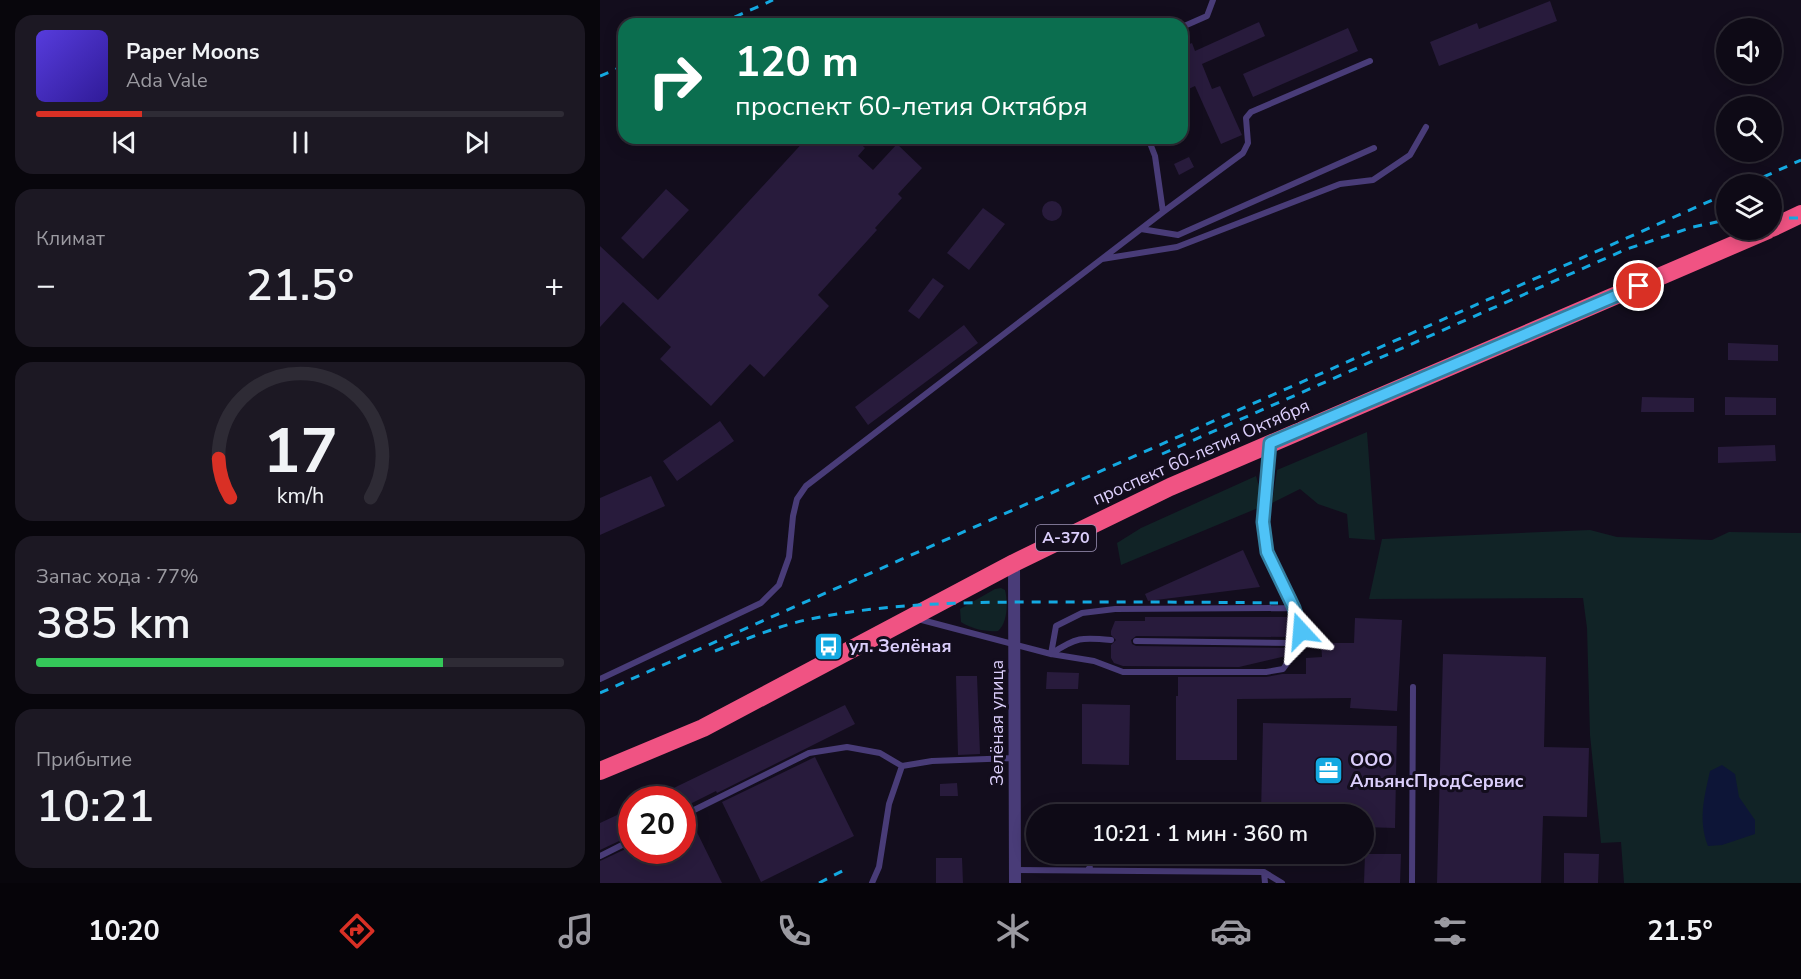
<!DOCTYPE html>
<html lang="ru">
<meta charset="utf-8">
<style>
:root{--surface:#0e0a16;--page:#1c1823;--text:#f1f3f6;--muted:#9b9aa1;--line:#2e2b35;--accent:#d93025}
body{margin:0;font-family:"Nunito Sans",sans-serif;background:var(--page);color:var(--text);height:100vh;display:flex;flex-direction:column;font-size:22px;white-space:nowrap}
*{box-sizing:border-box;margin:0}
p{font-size:20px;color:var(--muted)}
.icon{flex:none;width:33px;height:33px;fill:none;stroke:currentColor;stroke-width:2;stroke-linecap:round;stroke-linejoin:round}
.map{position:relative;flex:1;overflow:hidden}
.panel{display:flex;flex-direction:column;gap:15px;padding:15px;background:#08060c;width:600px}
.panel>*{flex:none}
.guide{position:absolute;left:18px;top:18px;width:570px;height:126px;border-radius:18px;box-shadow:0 3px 15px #0003,0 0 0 2px var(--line);background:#0b6e4f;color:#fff;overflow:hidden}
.tools{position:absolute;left:1116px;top:18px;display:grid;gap:12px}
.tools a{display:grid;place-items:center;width:66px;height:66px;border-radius:50%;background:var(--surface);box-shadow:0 3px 15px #0003,0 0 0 2px var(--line);font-size:30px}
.speed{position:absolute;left:18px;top:786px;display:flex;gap:12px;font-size:30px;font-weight:700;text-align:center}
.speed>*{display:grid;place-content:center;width:78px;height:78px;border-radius:50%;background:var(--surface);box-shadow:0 3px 15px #0003,0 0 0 2px var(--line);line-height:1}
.speed .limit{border:9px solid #d22;background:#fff;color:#111}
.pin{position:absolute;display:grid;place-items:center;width:51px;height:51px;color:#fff;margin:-26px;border:3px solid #fff;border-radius:50%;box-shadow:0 2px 6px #0007}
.me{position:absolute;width:66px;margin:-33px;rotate:341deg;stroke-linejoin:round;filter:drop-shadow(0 0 4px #0008)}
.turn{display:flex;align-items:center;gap:21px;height:126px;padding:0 18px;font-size:27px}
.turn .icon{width:78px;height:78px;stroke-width:2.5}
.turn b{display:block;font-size:42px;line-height:51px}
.big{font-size:45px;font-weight:600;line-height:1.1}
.panel .widget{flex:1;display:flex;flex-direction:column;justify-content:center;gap:9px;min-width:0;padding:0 21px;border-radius:18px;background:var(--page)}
.panel .dial{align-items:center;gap:0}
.dial svg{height:156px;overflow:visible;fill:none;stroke:var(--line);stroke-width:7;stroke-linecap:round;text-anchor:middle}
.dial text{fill:var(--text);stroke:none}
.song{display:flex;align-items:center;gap:18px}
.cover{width:72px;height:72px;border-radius:9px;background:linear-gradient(135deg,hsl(250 70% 55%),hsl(250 70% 35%))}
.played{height:6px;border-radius:3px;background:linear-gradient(90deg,var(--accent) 20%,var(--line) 20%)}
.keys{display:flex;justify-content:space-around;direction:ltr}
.heat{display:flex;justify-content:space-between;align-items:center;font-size:33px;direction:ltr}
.charge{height:9px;border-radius:4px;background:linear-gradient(90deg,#34c759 77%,var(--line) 0)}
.trip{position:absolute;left:426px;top:804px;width:348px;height:60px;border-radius:30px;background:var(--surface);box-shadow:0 3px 15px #0003,0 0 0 2px var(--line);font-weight:600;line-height:60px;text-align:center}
.dock{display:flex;height:96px;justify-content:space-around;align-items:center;background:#060409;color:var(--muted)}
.dock .icon{width:42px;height:42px}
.dock .selected{color:var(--accent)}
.dock b{font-size:27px;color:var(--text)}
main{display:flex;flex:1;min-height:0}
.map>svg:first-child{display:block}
.green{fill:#112326}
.water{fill:#0d1537}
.building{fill:#281b3c}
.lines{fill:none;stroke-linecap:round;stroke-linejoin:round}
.lane{stroke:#493c78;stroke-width:6}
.street{stroke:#493c78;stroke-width:12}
.highway{stroke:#f05383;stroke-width:18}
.rail{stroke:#14a9e1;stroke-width:3;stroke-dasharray:9 8;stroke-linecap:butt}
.route-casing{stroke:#337fa1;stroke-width:15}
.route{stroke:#4fc3f7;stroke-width:10}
.labels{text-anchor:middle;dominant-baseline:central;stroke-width:6;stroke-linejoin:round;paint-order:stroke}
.shield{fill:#130d1d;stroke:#9f94b8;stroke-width:1.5}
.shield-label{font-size:16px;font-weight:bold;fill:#dbcefb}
.street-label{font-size:18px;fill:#dbcefb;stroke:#130d1d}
.poi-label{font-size:18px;font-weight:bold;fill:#dbcefb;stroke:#130d1d;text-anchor:start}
</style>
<main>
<section class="panel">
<div class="widget">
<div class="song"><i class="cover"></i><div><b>Paper Moons</b><p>Ada Vale</p></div></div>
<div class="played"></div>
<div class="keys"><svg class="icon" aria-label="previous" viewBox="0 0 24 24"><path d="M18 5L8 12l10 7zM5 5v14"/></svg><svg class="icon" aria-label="pause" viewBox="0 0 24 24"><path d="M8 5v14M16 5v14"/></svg><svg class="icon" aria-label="next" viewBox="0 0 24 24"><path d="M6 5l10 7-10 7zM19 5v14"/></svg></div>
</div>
<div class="widget"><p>Климат</p>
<div class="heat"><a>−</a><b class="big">21.5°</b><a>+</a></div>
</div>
<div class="widget dial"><svg viewBox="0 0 100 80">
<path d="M14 69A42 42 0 1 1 86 69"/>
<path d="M14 69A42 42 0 0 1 8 49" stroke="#d93025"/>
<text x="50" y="56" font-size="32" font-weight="700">17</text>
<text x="50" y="72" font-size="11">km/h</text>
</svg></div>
<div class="widget"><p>Запас хода · 77%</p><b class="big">385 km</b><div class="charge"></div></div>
<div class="widget"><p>Прибытие</p><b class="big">10:21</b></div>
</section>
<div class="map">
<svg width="1201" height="883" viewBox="0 0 1201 883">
<rect width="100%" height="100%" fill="#130d1d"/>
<path class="green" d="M 767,432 L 775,540 L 749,538 L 747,514 L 718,504 L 700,489 L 672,503 L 677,470 Z
M 656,476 L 660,490 L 658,508 L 521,565 L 517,543 L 541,528 Z
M 990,530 L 1017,537 L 1112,540 L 1129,532 L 1201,533 L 1201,883 L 1024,883 L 1021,842 L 1001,843 L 990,735 L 987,628 L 983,598 L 769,599 L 782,539 Z
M 401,588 L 405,590 C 408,602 408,622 398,631 C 386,632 372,629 361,622 L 360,609 L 395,589 Z"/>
<path class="water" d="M 1122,765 L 1135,774 L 1139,797 L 1155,820 L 1155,834 L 1122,845 L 1108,846 C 1098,820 1104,798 1110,771 Z"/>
<path class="building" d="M 950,1 L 957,21 L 839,66 L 830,42 L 877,23 L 879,29 Z
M 659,22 L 665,36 L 602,64 L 612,89 L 620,86 L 642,135 L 621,144 L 595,86 L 582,92 L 582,47 L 592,43 L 595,51 Z
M 748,28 L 758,51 L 653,97 L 643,74 Z
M 207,138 L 254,138 L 265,148 L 258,156 L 273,170 L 297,144 L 322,168 L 298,194 L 302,198 L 275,228 L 277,230 L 218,295 L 229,306 L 164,377 L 150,364 L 111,406 L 60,359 L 71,347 L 23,302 L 0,327 L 0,246 L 58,300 Z
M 589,157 L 594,167 L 579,175 L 574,164 Z
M 66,189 L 89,210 L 43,259 L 21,238 Z
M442 211a10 10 0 1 1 20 0a10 10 0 1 1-20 0Z
M 383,208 L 405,224 L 369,270 L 347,253 Z
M 333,278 L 344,286 L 319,319 L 308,311 Z
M 364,325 L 378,343 L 268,425 L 255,407 Z
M 1128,343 L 1178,345 L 1178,361 L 1128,360 Z
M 1042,397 L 1094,398 L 1094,412 L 1041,412 Z
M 1125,397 L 1176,398 L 1176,415 L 1125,415 Z
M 120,421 L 134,441 L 77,481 L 63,461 Z
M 1175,445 L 1176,461 L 1118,463 L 1118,447 Z
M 51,476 L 65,506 L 0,535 L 0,498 Z
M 643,550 L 660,587 L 548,601 L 545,594 Z
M 545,617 L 690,617 L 690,637 L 536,636 L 531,640 L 532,644 L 536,646 L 688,648 L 688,653 L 686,656 L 639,667 L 523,666 L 514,663 L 511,658 L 511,645 L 516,640 L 511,635 L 511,631 L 515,621 L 545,621 Z
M 755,618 L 802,620 L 797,711 L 750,708 L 751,698 L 637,699 L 637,760 L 576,760 L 576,696 L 578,696 L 578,677 L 666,677 L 682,674 L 706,674 L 706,658 L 722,657 L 721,643 L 754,643 Z
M 843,654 L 946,657 L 944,747 L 989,748 L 987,817 L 943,816 L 941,883 L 837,883 Z
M 447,672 L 479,673 L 478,689 L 446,689 Z
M 356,676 L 377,676 L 380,754 L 358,755 Z
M 482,704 L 530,705 L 529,765 L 482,764 Z
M 245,705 L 255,724 L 117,793 L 116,791 L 84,807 L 85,809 L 82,810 L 82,800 L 49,800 Z
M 663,723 L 797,726 L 795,828 L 764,827 L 764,814 L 661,814 Z
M 215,757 L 254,836 L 161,882 L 122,802 Z
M 357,783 L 358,796 L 340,796 L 340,784 Z
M 32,808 L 32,835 L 0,850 L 0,823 Z
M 90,818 L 122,883 L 0,883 L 0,861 L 32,846 L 32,850 L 82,850 L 82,821 Z
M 964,853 L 999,854 L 998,883 L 964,883 Z
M 765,854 L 801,854 L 800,883 L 764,883 Z
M 336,858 L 362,858 L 363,883 L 336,883 Z"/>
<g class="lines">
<path class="lane" d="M 450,24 L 472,20 L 476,24
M 582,27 L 607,16 L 613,0
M 326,138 L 326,140
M 563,212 L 643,153 L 648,143 L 646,118 L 651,112 L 770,61
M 541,229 L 578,235 L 774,148
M 502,259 L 577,247 L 740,184 L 773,180 L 810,155 L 826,127
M 318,619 L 451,654 L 494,661 L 523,672 L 666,672 L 683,669 C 691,659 699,646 701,632 C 703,613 673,572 667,552 C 658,521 667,478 670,446
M 536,641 L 697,643
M 451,654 L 456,626 L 482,613 L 515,609 L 694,608
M 451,654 C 476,637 482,637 511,640
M 0,679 L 161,603 L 179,585 L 189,557 L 193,516 L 197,499 L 206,486 L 563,212 L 555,156 L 548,138
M 553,814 L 613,806
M 82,816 L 209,753 L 247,747 L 280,753 L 302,766
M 0,856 L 32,840
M 415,870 L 664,872 L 682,883
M 489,870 L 492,854
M 664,872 L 665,883
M 272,883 L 279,867 L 289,804 L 302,766 L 332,761 L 415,758
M 812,883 L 813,687"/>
<path class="street" d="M 414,563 L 415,883"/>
<path class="highway" d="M 1172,228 L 1201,214
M 0,771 L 103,728 L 414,563 L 570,487 L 1168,230"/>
<path class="rail" d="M 119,24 L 173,0
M 0,76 L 24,66
M 1148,184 L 1201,160
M 1172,218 L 1201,218
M 562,454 L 1027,249 L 1093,227 L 1126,220
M 115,651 C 146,639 178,626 210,619 C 292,602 376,602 459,602 C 532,602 605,602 678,603
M 0,693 L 1126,194
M 219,883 L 248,868"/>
</g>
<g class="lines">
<defs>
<path id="route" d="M 701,631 L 694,608 L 667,552 L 663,522 L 670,443 L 1039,286"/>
</defs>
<use href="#route" class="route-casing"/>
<use href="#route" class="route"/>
</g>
<defs>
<symbol id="bus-square" viewBox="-11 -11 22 22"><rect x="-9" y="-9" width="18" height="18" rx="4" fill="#14a9e1" stroke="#130d1d"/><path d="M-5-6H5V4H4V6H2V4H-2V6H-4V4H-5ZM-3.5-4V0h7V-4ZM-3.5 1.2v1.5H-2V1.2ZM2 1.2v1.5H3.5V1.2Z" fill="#fff"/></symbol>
<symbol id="office-square" viewBox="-11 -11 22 22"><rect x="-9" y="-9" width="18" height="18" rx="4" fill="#14a9e1" stroke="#130d1d"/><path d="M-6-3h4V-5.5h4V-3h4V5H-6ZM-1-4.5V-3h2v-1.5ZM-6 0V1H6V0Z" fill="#fff"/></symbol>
</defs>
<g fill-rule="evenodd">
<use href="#bus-square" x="212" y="630" width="33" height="33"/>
<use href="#office-square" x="712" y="754" width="33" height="33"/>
</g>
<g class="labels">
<rect class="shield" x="436" y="525" width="60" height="26" rx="4.5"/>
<g class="shield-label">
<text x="466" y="538">А-370</text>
</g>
<g class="street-label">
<text transform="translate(601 452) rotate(-24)">проспект 60-летия Октября</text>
<text transform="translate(397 723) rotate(-90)">Зелёная улица</text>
</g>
<g class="poi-label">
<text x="249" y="646">ул. Зелёная</text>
<text x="750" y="760">ООО<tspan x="750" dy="21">АльянсПродСервис</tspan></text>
</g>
</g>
</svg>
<div class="tools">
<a><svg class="icon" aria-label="sound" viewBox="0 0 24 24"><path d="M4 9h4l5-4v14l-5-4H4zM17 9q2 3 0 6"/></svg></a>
<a><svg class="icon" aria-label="search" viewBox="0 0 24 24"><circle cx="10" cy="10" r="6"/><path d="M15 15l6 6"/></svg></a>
<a><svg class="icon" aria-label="layers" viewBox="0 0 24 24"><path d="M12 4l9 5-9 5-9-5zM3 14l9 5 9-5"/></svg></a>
</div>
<div class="speed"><div class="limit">20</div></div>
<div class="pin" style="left:1039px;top:286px;background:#d93025"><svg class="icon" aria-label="arrive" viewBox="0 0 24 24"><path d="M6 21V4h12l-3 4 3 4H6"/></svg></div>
<svg class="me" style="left:701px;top:631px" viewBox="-20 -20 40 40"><path d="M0-17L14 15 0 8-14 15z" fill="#4fc3f7" stroke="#fff" stroke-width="4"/></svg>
<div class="trip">10:21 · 1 мин · 360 m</div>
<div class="guide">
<div class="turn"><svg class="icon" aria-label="right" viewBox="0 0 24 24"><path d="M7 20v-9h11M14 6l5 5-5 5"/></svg><div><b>120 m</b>проспект 60-летия Октября</div></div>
</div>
</div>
</main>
<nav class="dock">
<b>10:20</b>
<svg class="icon selected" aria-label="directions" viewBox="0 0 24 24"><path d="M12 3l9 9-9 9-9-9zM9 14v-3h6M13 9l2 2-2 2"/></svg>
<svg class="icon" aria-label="music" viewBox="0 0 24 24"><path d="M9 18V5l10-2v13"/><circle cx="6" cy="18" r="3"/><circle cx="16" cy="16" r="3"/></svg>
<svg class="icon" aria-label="phone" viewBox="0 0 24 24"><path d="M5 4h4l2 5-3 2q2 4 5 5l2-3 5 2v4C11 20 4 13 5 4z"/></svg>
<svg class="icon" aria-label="climate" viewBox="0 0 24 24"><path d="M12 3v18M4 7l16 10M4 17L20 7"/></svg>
<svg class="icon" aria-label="car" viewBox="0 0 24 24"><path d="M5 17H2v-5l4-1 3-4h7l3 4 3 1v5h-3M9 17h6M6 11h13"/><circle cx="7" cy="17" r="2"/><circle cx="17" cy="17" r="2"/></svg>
<svg class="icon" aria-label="filters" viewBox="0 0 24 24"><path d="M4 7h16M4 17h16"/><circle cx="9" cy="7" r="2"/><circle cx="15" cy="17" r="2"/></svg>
<b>21.5°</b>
</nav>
